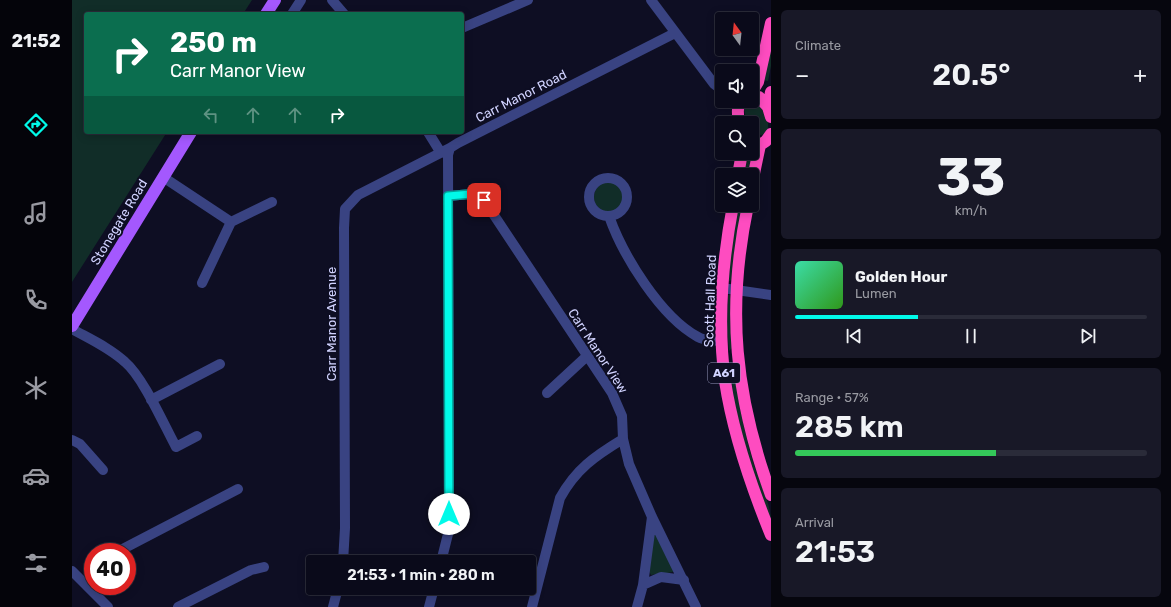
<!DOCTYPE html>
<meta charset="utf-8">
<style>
:root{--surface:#0a0a1a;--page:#181827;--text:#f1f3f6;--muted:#999aa2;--line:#2a2b39;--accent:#01fae9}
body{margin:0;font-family:Rubik,sans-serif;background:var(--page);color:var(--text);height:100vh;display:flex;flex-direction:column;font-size:15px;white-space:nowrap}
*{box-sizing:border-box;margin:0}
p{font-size:13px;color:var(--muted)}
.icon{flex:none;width:22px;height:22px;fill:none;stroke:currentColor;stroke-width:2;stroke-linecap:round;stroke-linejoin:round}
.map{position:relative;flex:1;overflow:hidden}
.side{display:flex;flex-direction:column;gap:10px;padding:10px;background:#06060e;width:400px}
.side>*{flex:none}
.banner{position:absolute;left:12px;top:12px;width:380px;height:122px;border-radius:4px;box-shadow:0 2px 10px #0003,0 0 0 1px var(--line);background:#0b6e4f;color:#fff;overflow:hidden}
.needle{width:26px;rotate:345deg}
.tools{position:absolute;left:643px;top:12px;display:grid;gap:8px}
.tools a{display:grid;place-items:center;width:44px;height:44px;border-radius:4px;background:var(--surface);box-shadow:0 2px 10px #0003,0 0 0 1px var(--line);font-size:20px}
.speed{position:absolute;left:12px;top:543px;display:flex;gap:8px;font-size:20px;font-weight:700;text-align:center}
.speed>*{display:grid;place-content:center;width:52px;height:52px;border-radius:50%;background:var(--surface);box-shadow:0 2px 10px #0003,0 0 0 1px var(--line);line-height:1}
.speed .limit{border:6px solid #d22;background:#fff;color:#111}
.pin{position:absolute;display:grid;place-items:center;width:34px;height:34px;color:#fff;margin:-17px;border-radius:8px;box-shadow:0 2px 6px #0006}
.me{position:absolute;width:44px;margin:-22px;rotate:0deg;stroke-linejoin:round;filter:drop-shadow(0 0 3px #0008)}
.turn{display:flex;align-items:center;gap:14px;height:84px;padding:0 20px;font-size:18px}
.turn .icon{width:52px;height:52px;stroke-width:2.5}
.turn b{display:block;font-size:28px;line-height:34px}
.lanes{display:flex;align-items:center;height:38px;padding:0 20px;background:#0003;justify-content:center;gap:20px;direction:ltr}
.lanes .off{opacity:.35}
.big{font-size:30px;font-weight:600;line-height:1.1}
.side .tile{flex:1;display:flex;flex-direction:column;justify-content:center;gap:6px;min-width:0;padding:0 14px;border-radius:6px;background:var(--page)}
.side .dial{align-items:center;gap:0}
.dial b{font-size:52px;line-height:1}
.song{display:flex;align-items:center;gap:12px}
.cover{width:48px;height:48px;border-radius:6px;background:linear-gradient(135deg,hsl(160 70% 55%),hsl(110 70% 35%))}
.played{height:4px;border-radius:2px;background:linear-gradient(90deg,var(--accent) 35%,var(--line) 35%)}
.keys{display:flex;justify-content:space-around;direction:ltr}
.heat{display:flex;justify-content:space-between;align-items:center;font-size:22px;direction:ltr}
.charge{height:6px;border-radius:3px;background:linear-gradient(90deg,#34c759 57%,var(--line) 0)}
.trip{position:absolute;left:234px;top:555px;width:230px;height:40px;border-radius:4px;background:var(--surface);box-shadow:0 2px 10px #0003,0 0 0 1px var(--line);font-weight:600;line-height:40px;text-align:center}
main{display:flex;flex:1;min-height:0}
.tabs{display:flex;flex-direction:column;width:72px;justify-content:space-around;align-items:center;background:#04040a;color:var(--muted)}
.tabs .icon{width:28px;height:28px}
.tabs .current{color:var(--accent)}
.tabs b{font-size:18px;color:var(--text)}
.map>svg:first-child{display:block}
.green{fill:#112d28}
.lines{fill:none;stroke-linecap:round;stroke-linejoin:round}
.minor{stroke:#394382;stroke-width:10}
.major{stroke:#a458fe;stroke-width:12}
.highway{stroke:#fe4cc0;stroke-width:12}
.route-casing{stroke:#01a297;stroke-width:10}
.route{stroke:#01fae9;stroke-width:7}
.labels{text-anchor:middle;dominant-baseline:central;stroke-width:4;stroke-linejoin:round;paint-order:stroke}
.shield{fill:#0e0e23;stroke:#9698bd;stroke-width:1}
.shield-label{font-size:12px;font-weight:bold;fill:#d1d3ff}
.street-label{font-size:13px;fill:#d1d3ff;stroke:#0e0e23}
</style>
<main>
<nav class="tabs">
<b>21:52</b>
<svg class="icon current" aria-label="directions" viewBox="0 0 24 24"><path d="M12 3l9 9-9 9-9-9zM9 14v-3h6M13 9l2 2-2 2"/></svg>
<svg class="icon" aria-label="music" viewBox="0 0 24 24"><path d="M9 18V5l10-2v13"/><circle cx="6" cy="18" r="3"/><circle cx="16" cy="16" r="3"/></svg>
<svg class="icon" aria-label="phone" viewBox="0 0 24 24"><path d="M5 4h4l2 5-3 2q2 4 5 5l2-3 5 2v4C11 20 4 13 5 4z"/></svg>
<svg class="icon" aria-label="climate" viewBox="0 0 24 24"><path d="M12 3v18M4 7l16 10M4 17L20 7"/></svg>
<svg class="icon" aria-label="car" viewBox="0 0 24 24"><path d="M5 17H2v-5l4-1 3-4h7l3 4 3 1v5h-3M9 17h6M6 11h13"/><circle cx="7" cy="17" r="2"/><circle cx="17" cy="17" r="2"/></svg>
<svg class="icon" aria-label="filters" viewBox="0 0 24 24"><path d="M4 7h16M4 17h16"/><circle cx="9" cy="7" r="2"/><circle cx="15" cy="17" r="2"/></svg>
</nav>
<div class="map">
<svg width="699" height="607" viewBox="0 0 699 607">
<rect width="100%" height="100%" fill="#0e0e23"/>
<path class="green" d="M 0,0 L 180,0 L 171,14 L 14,14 L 14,132 L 95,132 L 0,282 Z
M 699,45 L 699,66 L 696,81 L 691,80 Z
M 680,103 L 688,104 L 696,121 L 696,131 L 690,135 L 681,134 L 680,123 L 675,123 L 672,110 Z
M 675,158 L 680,158 L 677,175 L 672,175 Z
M522 197a15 15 0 1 1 30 0a15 15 0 1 1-30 0Z
M 666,205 L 671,205 L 660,280 L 657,281 L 658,252 Z
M 656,295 L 659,295 L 660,348 L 657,351 L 655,330 Z
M 658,363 L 660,363 L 662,366 C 665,398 672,430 681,462 C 687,482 699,502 699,523 L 677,462 L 662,402 Z
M 582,535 L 586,535 L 603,571 C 598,574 586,573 579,575 L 577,571 Z"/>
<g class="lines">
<path class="minor" d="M 260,0 L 272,14
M 579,0 L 642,84 L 650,90
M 220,14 L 229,0
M 390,28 L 456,0
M 356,132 L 369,153
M 91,177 L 159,222
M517 197a19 19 0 1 1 38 0a19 19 0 1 1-38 0Z
M 376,196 L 399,194 L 412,200 L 540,393 L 550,416 L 551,439 L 557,464 L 580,517 L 624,607
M 537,216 C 551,256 589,317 626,337 C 632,341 643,340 650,341
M 130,283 L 159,222 L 200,202
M 650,288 L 699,295
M 0,329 C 18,339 38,348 53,362 C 71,377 92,425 104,447 L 125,436
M 475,393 L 515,356
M 79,400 L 148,364
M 0,440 L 8,444 L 31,470
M 45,552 L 166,489
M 271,562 L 273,528 L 272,228 L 273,209 L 286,195 L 378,148
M 369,562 L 377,530 L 376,155 L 378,148 L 386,143 L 603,33
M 0,571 L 36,607
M 13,584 L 21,576
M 571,585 L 589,577 L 612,580
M 106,607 L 179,570 L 192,567
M 261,607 L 266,588
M 357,607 L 362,588
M 460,607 L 488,498 C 504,469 523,456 551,439
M 565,607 L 571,585 L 580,517"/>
<path class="major" d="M 194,14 L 203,0
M 0,326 L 119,132"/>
<path class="highway" d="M 680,92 L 686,82 L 699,23
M 680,97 L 687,97 L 696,107 L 699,117
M 696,107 L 699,92
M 667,123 C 666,115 664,107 670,101
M 682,142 L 688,145 L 694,141 L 699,134
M 666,175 L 670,153
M 680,183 L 688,145
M 661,205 C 650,263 645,322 653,381 C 661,434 679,486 699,535
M 676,205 C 654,309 663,396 699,495"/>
</g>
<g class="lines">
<defs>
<path id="route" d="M 377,514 L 376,196 L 399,194 L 412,200"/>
</defs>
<use href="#route" class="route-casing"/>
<use href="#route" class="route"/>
</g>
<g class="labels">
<rect class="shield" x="636" y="363" width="32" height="20" rx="3"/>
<g class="shield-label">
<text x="652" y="373">A61</text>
</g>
<g class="street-label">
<text transform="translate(449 96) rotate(-27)">Carr Manor Road</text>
<text transform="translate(47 222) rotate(-59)">Stonegate Road</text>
<text transform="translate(638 301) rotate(-88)">Scott Hall Road</text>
<text transform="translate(259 324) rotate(-90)">Carr Manor Avenue</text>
<text transform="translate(526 351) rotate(57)">Carr Manor View</text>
</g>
</g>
</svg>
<div class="tools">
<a><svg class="needle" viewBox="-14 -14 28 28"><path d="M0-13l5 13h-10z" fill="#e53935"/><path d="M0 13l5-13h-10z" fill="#999aa2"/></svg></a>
<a><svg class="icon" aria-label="sound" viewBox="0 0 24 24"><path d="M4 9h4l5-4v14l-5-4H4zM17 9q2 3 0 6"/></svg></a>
<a><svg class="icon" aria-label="search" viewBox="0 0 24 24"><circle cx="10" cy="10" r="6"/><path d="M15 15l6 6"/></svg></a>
<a><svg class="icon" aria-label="layers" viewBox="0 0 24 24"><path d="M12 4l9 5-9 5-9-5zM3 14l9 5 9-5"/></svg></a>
</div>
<div class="speed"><div class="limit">40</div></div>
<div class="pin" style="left:412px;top:200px;background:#d93025"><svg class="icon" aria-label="arrive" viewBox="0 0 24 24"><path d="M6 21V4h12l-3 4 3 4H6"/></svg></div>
<svg class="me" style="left:377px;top:514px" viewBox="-20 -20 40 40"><circle r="19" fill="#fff"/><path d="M0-13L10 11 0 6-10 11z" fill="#01fae9"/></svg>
<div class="trip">21:53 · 1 min · 280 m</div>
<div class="banner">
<div class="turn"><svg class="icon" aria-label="right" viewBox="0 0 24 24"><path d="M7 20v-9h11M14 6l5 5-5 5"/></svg><div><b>250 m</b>Carr Manor View</div></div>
<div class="lanes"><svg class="icon off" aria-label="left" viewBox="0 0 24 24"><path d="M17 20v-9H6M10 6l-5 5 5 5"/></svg><svg class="icon off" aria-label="ahead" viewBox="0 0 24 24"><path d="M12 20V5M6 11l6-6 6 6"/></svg><svg class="icon off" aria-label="ahead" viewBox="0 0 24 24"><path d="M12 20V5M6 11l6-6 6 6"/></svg><svg class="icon" aria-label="right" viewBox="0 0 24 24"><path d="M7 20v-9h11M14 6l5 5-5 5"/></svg></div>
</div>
</div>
<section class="side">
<div class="tile"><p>Climate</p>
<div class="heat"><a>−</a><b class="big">20.5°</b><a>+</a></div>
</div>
<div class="tile dial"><b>33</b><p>km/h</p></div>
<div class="tile">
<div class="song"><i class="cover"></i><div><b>Golden Hour</b><p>Lumen</p></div></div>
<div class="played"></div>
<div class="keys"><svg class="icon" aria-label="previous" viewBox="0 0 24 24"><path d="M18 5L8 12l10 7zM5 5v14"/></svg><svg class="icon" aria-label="pause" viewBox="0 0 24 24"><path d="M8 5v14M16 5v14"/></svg><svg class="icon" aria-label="next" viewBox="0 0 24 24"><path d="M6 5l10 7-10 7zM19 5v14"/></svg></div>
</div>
<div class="tile"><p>Range · 57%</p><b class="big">285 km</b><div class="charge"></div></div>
<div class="tile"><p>Arrival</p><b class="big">21:53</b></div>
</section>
</main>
